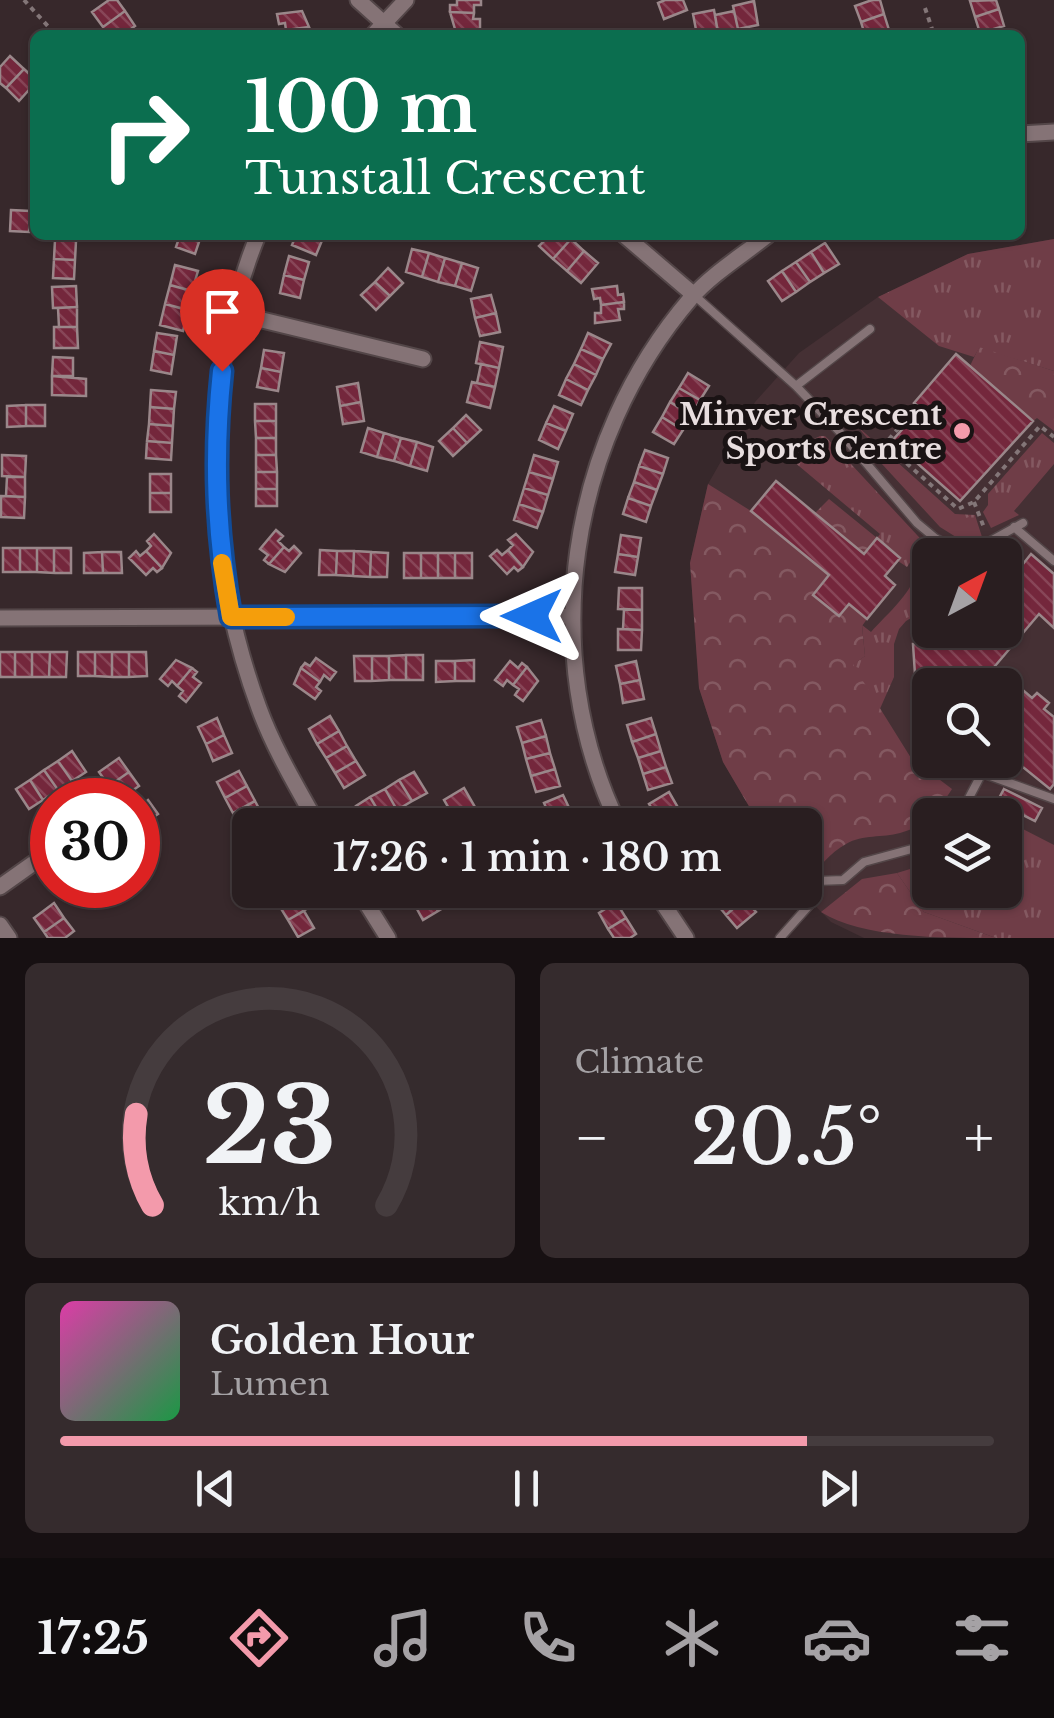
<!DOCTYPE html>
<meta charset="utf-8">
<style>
:root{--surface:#291e20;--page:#352b2d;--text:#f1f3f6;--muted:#a5a2a5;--line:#453c3e;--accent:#f39aab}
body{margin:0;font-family:"Libre Baskerville",serif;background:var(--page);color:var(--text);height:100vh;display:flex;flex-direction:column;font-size:38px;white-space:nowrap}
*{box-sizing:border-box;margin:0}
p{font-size:32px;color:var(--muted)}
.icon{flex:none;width:55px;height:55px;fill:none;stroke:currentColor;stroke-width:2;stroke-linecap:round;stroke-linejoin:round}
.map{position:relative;height:938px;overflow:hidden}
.sheet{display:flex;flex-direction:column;gap:25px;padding:25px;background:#171012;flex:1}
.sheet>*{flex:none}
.banner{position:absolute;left:30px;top:30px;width:995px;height:210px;border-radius:15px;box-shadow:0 2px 8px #0004,0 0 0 2px var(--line);background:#0b6e4f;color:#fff;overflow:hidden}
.needle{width:65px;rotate:41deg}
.controls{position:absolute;left:912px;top:538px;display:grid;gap:20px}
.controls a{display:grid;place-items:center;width:110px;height:110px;border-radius:15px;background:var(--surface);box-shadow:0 2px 8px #0004,0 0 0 2px var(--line);font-size:50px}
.speed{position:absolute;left:30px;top:778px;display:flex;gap:20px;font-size:50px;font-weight:700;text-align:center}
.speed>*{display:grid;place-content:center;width:130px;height:130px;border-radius:50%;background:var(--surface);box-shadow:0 2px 8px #0004,0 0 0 2px var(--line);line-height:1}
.speed .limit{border:15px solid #d22;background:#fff;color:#111}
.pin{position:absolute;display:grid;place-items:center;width:85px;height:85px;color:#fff;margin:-102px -42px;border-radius:50% 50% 50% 0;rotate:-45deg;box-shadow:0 0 10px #0007}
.pin .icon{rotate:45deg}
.me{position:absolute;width:110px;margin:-55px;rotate:270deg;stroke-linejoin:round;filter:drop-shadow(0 0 8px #0008)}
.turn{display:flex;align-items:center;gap:35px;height:210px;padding:0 50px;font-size:45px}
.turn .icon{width:130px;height:130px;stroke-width:2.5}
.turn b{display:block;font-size:70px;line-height:85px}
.big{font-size:75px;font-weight:600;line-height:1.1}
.sheet .tile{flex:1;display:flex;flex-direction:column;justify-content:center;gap:15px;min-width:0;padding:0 35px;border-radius:15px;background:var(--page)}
.sheet .dial{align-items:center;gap:0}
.dial svg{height:260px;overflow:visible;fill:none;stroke:var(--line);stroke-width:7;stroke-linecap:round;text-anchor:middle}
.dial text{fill:var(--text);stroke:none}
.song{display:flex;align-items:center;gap:30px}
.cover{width:120px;height:120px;border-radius:15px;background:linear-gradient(135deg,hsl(320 70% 55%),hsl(140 70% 35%))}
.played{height:10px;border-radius:5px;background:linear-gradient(90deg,var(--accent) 80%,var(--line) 80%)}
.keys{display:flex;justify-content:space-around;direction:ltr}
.heat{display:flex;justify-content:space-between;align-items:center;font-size:55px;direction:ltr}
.sheet .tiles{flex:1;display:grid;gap:25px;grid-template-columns:1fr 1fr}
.tile:last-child{grid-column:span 2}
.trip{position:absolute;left:232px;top:808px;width:590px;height:100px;border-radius:15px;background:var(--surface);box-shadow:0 2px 8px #0004,0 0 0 2px var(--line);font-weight:600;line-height:100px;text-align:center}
.tabs{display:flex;height:160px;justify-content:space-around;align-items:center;background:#100c0d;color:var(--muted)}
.tabs .icon{width:70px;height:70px}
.tabs .current{color:var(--accent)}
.tabs b{font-size:45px;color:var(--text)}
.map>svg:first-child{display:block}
.built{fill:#453034;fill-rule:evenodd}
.grass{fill:url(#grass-tufts)}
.forest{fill:url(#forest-crowns)}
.building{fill:url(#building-back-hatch);stroke:#9a878a;stroke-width:2.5}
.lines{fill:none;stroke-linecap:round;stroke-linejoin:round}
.service-casing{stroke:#534648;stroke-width:11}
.minor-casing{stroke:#534648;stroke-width:19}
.path{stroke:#837678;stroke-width:4;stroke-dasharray:5 5;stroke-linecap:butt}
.service{stroke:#857376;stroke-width:8}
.minor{stroke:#857376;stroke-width:15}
.route-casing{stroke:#114b97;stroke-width:25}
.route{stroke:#1a73e8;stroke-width:18}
.slow{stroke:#f59e0b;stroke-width:18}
.poi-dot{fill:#f39aab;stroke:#1a1314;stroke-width:4}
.labels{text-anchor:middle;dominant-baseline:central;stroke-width:10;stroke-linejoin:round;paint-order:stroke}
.poi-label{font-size:30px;font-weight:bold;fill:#e8dedf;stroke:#1a1314;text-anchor:end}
</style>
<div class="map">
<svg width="1054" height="938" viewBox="0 0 1054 938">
<defs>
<pattern id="grass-tufts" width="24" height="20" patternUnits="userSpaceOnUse" patternTransform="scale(2.5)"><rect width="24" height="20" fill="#6f3d47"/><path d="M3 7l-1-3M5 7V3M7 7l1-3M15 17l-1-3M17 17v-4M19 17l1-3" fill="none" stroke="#845961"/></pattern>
<pattern id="forest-crowns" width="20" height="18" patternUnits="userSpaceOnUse" patternTransform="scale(2.5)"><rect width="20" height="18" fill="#6f3d47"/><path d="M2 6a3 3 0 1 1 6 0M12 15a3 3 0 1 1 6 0" fill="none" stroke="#845961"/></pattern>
<pattern id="building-back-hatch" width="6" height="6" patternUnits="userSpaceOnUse" patternTransform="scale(2.5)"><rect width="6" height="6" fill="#74273c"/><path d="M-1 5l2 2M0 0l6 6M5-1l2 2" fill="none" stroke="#884658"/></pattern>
</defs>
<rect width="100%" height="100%" fill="#37282b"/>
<path class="built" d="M 1054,239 L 1054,938 L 864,938 L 831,922 L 800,890 L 805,890 L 805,825 L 760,825 L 723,762 L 699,688 L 690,563 L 708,484 L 755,402 L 799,353 L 878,297 L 968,254 ZM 930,555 L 1005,555 L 1005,630 L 930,630 ZM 930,685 L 1005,685 L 1005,760 L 930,760 ZM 930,815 L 1005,815 L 1005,890 L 930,890 Z"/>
<path class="grass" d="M 1054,239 L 1054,371 L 979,348 L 974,357 L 939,346 L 878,297 L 968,254 Z
M 856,425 L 955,514 L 975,515 L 982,537 L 956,537 L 940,527 L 870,451 L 875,447 Z
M 1042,433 L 1054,443 L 1054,464 L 1014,511 L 1019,515 L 991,528 L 983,512 L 988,505 L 988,494 Z
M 820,436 L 825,436 L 930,549 L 940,555 L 930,555 L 930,607 L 906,621 L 899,629 L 894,644 L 894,677 L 879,711 L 852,665 L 865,656 L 862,625 L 871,632 C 889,611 925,584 915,555 L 907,567 L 898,561 L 900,557 L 877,538 L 880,534 L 793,461 L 810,441 Z
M 1005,820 L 1054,845 L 1054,938 L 996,938 L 924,912 L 897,873 L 930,863 L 930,890 L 1005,890 Z"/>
<path class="forest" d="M 979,347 L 1054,371 L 1054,431 L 1037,418 L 1033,421 L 970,366 Z
M 708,484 L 751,511 L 829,575 L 813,595 L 839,616 L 849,604 L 867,619 L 862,626 L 865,656 L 853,665 L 911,758 L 952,789 C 938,810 926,826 900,833 C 882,838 863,834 846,844 C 829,853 820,868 805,880 L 805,825 L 760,825 L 723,762 L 699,688 L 690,563 Z
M 829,499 L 877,538 L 864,554 L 815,513 Z
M 897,873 L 924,912 L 996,938 C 942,938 861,938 821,912 L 862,879 Z"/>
<path class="building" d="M 109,0 L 117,0 L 125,11 L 103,27 L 92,12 Z
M 457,0 L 481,0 L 481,5 L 474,5 L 474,13 L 450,12 L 450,5 L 457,5 Z
M 665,0 L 683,0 L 687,10 L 664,19 L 658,3 Z
M 872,0 L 880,0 L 884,14 L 861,22 L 855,6 Z
M 996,0 L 999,9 L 975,17 L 970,1 Z
M 754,1 L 758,25 L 738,29 L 733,6 Z
M 999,9 L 1004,26 L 980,33 L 975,17 Z
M 714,10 L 718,33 L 697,35 L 693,14 Z
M 125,11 L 135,26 L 123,35 L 109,35 L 103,27 Z
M 302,11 L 309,27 L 286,30 L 285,23 L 279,24 L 277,14 Z
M 734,11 L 738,29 L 718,33 L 715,15 Z
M 450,12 L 474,13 L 473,19 L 480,19 L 480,30 L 455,29 Z
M 884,14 L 889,30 L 865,35 L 861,22 Z
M 10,56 L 24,69 L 6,88 L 0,83 L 0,67 Z
M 24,69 L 35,79 L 35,83 L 19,101 L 6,88 Z
M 11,210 L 30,211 L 29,232 L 10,231 Z
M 180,235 L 201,236 L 195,254 L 176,247 Z
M 296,235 L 323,238 L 316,255 L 292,245 Z
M 550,235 L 566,235 L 571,239 L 553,259 L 539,246 Z
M 571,239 L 584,251 L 567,271 L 553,259 Z
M 55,240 L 76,241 L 75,260 L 54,259 Z
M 825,243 L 839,264 L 824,273 L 811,252 Z
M 412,249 L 429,253 L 422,277 L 406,272 Z
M 584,251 L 598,263 L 581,283 L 567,271 Z
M 811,252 L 824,273 L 810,282 L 796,262 Z
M 429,253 L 445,258 L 438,282 L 422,277 Z
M 289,256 L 309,262 L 304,280 L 284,275 Z
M 445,258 L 462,263 L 455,286 L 438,282 Z
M 54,259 L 75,260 L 74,279 L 53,278 Z
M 796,262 L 810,282 L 796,292 L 782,271 Z
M 462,263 L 478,268 L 471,291 L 455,286 Z
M 175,265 L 198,271 L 192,291 L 170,285 Z
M 388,268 L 403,283 L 390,296 L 375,282 Z
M 782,271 L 796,292 L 782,301 L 768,281 Z
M 284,275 L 304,280 L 300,298 L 280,293 Z
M 375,282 L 390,296 L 376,310 L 361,295 Z
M 170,285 L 188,290 L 183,309 L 165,304 Z
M 76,286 L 77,307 L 53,308 L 52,287 Z
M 617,286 L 618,295 L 623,294 L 624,302 L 601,305 L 600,298 L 594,299 L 592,289 Z
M 491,295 L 496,313 L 475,318 L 471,299 Z
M 624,302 L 624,309 L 618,309 L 620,320 L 595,323 L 595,313 L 601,313 L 601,305 Z
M 165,304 L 188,310 L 183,331 L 160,325 Z
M 77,307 L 77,327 L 59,327 L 58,308 Z
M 496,313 L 500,332 L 480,336 L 475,318 Z
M 54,327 L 77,327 L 78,348 L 54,348 Z
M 157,333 L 177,336 L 174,355 L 154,351 Z
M 588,333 L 611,344 L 603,359 L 581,349 Z
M 480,342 L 503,347 L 499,368 L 476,363 Z
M 581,349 L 603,359 L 596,375 L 574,364 Z
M 264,350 L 284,353 L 281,372 L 261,368 Z
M 154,351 L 174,355 L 171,374 L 151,370 Z
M 956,354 L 1033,421 L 960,501 L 892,441 L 921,408 L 914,403 Z
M 53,357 L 73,358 L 73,376 L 52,376 Z
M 481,364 L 499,368 L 495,387 L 477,383 Z
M 574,364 L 596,375 L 588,390 L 566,379 Z
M 261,368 L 281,372 L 278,391 L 257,387 Z
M 688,373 L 709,386 L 700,400 L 679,388 Z
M 52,376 L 86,379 L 86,396 L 52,395 Z
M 566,379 L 588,390 L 581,405 L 559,395 Z
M 472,382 L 495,387 L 490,408 L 467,402 Z
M 358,383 L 361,402 L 340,406 L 337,387 Z
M 679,388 L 700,400 L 692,415 L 670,402 Z
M 151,390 L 176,392 L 174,409 L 150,407 Z
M 361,402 L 364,421 L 343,424 L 340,406 Z
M 670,402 L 692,415 L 683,430 L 662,417 Z
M 255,404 L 276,404 L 276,421 L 255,421 Z
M 26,405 L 45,405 L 45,426 L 26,426 Z
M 26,405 L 26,426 L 7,427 L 7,406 Z
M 554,406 L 573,414 L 566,431 L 546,423 Z
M 150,407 L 174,409 L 173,426 L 149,424 Z
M 466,415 L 481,430 L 467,443 L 453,428 Z
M 662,417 L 683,430 L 674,444 L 653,432 Z
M 255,421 L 276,421 L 276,438 L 256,438 Z
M 546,423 L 566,431 L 558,449 L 539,440 Z
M 149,424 L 173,426 L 172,443 L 147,441 Z
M 368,428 L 384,433 L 377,457 L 361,452 Z
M 453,428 L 467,443 L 453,456 L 439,441 Z
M 384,433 L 401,438 L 394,461 L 377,457 Z
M 256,438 L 276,438 L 276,455 L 256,455 Z
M 401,438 L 417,442 L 410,466 L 394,461 Z
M 147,441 L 172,443 L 171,460 L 146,458 Z
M 417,442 L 433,447 L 427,471 L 410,466 Z
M 645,450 L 668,458 L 663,474 L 639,466 Z
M 2,455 L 26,456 L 25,477 L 2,476 Z
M 256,455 L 276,455 L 277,472 L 256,472 Z
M 534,455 L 558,462 L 553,479 L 529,472 Z
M 639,466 L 663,474 L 657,490 L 634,482 Z
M 256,472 L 277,472 L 277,489 L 256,489 Z
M 529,472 L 553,479 L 548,495 L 524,488 Z
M 150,474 L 171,474 L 171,493 L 150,493 Z
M 7,477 L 25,477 L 25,497 L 6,496 Z
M 776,481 L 864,554 L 877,538 L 900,558 L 885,576 L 895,585 L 867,619 L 849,604 L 839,616 L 813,595 L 829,575 L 751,511 Z
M 634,482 L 657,490 L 651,506 L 628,498 Z
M 524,488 L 548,495 L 543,512 L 519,504 Z
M 256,489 L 277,489 L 277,506 L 256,506 Z
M 150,493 L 171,493 L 171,512 L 150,512 Z
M 1,496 L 25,497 L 24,518 L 1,517 Z
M 628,498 L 651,506 L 646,522 L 623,514 Z
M 519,504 L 543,512 L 537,528 L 514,520 Z
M 276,530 L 283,536 L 278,541 L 284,547 L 269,564 L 264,560 L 268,555 L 260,549 Z
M 154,534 L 171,553 L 162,568 L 146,551 L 151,546 L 147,541 Z
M 516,534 L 533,552 L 523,567 L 508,550 L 513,545 L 508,540 Z
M 621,535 L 641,538 L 638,557 L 618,554 Z
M 294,546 L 301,553 L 285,572 L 269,564 L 284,547 L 289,551 Z
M 3,548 L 20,548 L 20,572 L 3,572 Z
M 20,548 L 37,548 L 37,572 L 20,572 Z
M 37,548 L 54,548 L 54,573 L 37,572 Z
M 54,548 L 71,548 L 71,573 L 54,573 Z
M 320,550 L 337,551 L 336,575 L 319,575 Z
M 497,550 L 502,555 L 508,550 L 523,567 L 518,571 L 514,567 L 507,574 L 490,556 Z
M 136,551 L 140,556 L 146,551 L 162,568 L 157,572 L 153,568 L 146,575 L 129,558 Z
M 337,551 L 354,551 L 353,576 L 336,575 Z
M 354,551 L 371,552 L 370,577 L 353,576 Z
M 102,552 L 103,573 L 84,573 L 84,553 Z
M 102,552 L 121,552 L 122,573 L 103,573 Z
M 371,552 L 388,553 L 387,577 L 370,577 Z
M 404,553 L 421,553 L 421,578 L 404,578 Z
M 421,553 L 438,553 L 438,578 L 421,578 Z
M 438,553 L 455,553 L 455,578 L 438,578 Z
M 455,553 L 472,553 L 472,578 L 455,578 Z
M 618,554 L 638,557 L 635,575 L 615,572 Z
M 1031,554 L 1054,574 L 1054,628 L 1039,614 L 995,666 L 1032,698 L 1037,693 L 1049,703 L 1044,709 L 1054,717 L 1054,784 L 1050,789 L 1013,759 L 1022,748 L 1009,737 L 1005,741 L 1005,685 L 930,685 L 930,689 L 916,690 L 913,644 L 946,643 L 951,647 L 966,630 L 1005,630 L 1005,563 L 1008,559 L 1019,569 Z
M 619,588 L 642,588 L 642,610 L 618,609 Z
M 624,609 L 642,610 L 642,630 L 623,629 Z
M 618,629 L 642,630 L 641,650 L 618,650 Z
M 0,652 L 15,652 L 15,677 L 0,677 Z
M 15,652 L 32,652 L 32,677 L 15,677 Z
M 32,652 L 50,652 L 49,677 L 32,677 Z
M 50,652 L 67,652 L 66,677 L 49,677 Z
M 78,652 L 95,652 L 95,676 L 78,676 Z
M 95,652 L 112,652 L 112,677 L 95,676 Z
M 112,652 L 129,652 L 129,677 L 112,677 Z
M 129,652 L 146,652 L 147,676 L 129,677 Z
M 406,655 L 423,655 L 423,680 L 406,680 Z
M 406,655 L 406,680 L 389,680 L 389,656 Z
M 354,656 L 372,656 L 372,681 L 355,681 Z
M 372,656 L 389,656 L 389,680 L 372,681 Z
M 316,658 L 336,672 L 330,680 L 324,675 L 320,682 L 301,668 L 305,663 L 310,666 Z
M 176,660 L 192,668 L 177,686 L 172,681 L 168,686 L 160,679 Z
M 474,660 L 474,681 L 455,681 L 455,661 Z
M 436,661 L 455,661 L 455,681 L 436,682 Z
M 510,661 L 518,668 L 522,663 L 527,667 L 513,685 L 507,680 L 503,686 L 495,680 Z
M 636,661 L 640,680 L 620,684 L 616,666 Z
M 527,667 L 538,681 L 523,701 L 515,695 L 519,689 L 513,685 Z
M 192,668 L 197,672 L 193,677 L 201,683 L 186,702 L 179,696 L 183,691 L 177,686 Z
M 301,668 L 320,682 L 316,687 L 321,691 L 315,699 L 294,684 Z
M 640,680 L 644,699 L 623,703 L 620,684 Z
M 330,716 L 339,731 L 317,744 L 309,729 Z
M 217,718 L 224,735 L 206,744 L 198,727 Z
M 651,718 L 656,734 L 632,742 L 627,725 Z
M 541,720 L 546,736 L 522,743 L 517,727 Z
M 339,731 L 347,746 L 326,758 L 317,744 Z
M 656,734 L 661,751 L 638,758 L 632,742 Z
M 224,735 L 232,753 L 213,761 L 206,744 Z
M 546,736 L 550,753 L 526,759 L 522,743 Z
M 347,746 L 356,761 L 335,773 L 326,758 Z
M 72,751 L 86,772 L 72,781 L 58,761 Z
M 661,751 L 666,767 L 643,774 L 638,758 Z
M 550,753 L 555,769 L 531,776 L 526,759 Z
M 119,758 L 129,772 L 109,786 L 99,772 Z
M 58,761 L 72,781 L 58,790 L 44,770 Z
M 356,761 L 365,775 L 344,788 L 335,773 Z
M 666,767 L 672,783 L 648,790 L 643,774 Z
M 555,769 L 560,786 L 536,792 L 531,776 Z
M 44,770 L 58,790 L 43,800 L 30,780 Z
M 239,771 L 247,786 L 225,798 L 217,782 Z
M 129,772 L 139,786 L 119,800 L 109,786 Z
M 414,772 L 427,793 L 412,801 L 399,780 Z
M 30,780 L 43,800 L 29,809 L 16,789 Z
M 399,780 L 412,801 L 397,810 L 385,789 Z
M 247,786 L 255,801 L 233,813 L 225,798 Z
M 464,788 L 475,807 L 455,819 L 444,800 Z
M 385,789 L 397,810 L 383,819 L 370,797 Z
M 1004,789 L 1042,808 L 1035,821 L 997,802 Z
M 669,792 L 680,811 L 660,822 L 649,804 Z
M 563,795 L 571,812 L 552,821 L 544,803 Z
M 370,797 L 383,819 L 367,825 L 356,806 Z
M 148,800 L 158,814 L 138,828 L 138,808 Z
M 255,801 L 263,816 L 241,828 L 233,813 Z
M 475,807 L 486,823 L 465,825 L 460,816 Z
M 297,890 L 308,908 L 288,920 L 277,902 Z
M 426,890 L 446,890 L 453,902 L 438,911 Z
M 426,890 L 438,911 L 423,920 L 411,898 Z
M 582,890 L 609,890 L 611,895 L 590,906 Z
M 729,890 L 736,890 L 744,899 L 726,915 L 715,902 Z
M 744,899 L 756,912 L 737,928 L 726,915 Z
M 616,902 L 626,918 L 608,929 L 599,913 Z
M 54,903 L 64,918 L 44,932 L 34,918 Z
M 304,911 L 314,928 L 298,937 L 288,920 Z
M 64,918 L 74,931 L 65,938 L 48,938 L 44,932 Z
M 626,918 L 636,934 L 630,938 L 614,938 L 608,929 Z"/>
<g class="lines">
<defs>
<path id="service" d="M 694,295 L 796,386 L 838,430 L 917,523 L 935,538 L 954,548 L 985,544 L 1023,523
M 796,386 L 870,329
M 1014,527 L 1054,561
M 960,815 L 982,773 L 1054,799
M 780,938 L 812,902 L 806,891 L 817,881 L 843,880 L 864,862 L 930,844"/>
<path id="minor" d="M 358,0 L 397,35
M 373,35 L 406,0
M 1020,134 L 1054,132
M 258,235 C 197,385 204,558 259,708 C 274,749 297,787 318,825
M 624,235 L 694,295
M 233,313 L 423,359
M 0,618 L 570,616
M 619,825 C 536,654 568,441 691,298 C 712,274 743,255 768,235
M 0,887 L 52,850
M 358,890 L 388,938
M 654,890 L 686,938
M 0,925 L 9,938"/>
</defs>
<use href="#service" class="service-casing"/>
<use href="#minor" class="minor-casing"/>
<path class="path" d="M 24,0 L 56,35
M 925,8 L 934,35
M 918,405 L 885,444 L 958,509 L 974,502 L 1040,426 L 1054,437
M 974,502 L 985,530"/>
<use href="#service" class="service"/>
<use href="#minor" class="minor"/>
</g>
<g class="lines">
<defs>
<path id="route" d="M 222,371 C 213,457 216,532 231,617 L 532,616"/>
</defs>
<use href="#route" class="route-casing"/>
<use href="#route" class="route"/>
<path class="slow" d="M 222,563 L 231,617 L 286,617"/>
</g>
<circle class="poi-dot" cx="962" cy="431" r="10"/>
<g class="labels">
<g class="poi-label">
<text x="942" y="414">Minver Crescent<tspan x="942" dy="34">Sports Centre</tspan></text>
</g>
</g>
</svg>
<div class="controls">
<a><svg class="needle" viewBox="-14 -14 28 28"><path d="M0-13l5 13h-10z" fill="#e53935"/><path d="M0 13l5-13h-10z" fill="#a5a2a5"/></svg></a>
<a><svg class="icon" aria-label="search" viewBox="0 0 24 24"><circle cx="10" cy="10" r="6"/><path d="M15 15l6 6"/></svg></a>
<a><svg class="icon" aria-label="layers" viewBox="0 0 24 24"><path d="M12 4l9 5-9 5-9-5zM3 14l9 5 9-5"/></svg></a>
</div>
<div class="speed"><div class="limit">30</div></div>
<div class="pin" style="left:222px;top:371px;background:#d93025"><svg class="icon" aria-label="arrive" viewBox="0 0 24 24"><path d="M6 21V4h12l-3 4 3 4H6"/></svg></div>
<svg class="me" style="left:532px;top:616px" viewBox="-20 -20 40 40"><path d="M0-17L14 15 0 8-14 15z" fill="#1a73e8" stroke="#fff" stroke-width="4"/></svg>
<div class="trip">17:26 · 1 min · 180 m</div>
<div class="banner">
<div class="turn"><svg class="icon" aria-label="right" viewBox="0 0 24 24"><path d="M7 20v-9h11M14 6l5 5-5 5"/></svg><div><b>100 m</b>Tunstall Crescent</div></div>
</div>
</div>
<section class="sheet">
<div class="tiles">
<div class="tile dial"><svg viewBox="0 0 100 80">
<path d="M14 69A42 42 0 1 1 86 69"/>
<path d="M14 69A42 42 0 0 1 9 41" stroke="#f39aab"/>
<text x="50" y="56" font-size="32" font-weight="700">23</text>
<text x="50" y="72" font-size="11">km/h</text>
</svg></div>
<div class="tile"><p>Climate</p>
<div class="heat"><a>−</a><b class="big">20.5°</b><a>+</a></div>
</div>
<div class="tile">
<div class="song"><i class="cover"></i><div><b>Golden Hour</b><p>Lumen</p></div></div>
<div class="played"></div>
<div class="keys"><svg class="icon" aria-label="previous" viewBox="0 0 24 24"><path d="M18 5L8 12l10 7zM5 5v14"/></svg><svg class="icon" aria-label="pause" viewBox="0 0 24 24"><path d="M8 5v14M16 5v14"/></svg><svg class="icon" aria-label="next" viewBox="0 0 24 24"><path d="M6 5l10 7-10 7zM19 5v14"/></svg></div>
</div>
</div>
</section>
<nav class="tabs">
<b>17:25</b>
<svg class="icon current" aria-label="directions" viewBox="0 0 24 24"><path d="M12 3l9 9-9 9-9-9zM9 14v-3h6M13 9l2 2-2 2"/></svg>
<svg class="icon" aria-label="music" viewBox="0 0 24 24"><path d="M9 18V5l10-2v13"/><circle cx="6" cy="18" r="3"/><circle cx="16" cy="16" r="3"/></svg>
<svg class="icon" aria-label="phone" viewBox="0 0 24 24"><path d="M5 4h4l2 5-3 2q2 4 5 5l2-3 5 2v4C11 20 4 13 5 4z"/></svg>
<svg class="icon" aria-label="climate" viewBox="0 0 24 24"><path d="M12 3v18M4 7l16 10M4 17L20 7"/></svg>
<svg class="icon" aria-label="car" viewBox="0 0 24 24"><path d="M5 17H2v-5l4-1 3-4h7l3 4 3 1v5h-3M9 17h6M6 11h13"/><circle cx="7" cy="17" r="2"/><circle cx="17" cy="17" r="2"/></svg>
<svg class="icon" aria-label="filters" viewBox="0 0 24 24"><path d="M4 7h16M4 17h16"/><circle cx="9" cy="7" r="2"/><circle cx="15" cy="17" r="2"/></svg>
</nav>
